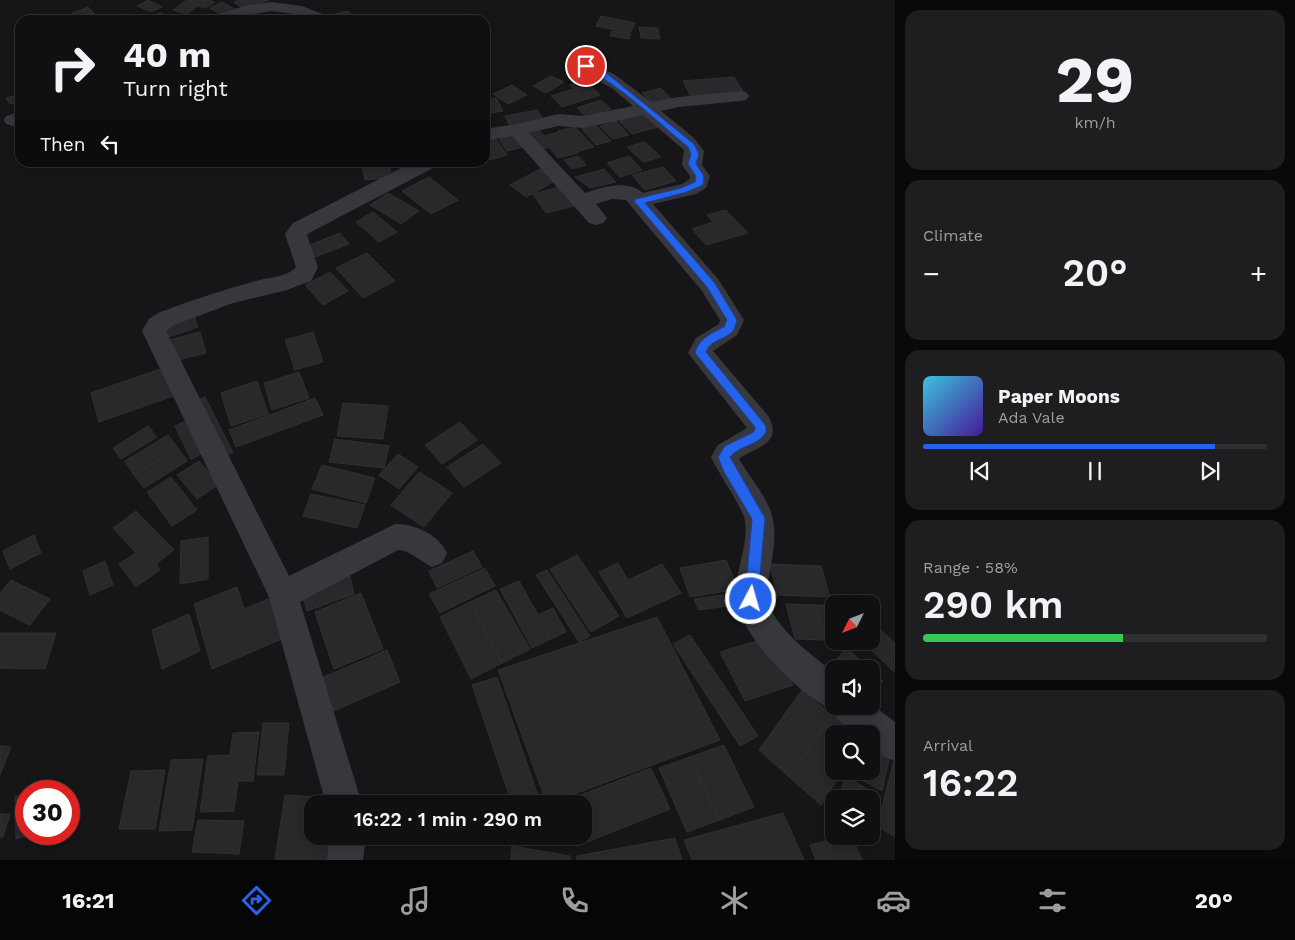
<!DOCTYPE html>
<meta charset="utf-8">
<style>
:root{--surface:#101012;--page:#1e1e20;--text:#f1f3f6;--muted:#9c9d9f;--line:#303032;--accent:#2563eb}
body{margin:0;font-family:"Work Sans",sans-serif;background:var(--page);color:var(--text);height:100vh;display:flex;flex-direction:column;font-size:19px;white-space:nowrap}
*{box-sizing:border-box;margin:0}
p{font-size:16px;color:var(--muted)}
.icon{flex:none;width:28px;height:28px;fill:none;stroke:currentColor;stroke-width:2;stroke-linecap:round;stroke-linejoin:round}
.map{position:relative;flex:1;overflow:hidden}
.details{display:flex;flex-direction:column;gap:10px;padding:10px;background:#09090a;width:400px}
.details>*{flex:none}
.top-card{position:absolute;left:15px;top:15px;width:475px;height:152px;border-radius:15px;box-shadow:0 2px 12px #0003,0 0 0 1px var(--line);background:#101012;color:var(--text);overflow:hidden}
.needle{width:32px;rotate:228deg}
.tools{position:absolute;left:825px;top:595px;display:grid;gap:10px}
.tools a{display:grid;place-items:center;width:55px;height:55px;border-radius:10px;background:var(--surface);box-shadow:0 2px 12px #0003,0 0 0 1px var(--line);font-size:25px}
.speed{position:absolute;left:15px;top:780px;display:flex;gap:10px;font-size:25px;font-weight:700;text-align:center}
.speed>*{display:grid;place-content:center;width:65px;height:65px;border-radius:50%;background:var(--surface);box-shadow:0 2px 12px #0003,0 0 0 1px var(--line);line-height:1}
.speed .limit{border:8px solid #d22;background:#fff;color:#111}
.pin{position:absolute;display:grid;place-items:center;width:42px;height:42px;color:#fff;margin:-21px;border:2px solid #fff;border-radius:50%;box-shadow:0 1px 5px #0007}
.me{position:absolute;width:55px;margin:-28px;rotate:6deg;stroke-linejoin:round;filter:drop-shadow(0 0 4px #0008)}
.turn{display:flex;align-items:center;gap:18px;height:105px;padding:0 25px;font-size:22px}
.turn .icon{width:65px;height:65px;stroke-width:2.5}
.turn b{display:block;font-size:35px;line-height:42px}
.then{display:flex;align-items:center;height:48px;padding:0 25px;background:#0003;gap:10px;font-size:19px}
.big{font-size:38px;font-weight:600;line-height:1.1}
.details .widget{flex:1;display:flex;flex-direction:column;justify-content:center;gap:8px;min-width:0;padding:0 18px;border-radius:15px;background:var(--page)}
.details .dial{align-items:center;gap:0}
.dial b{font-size:65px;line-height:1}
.song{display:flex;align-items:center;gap:15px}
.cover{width:60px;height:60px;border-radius:8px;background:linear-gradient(135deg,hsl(190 70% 55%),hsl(260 70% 35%))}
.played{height:5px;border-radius:2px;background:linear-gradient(90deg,var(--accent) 85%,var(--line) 85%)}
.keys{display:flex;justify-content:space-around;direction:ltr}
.heat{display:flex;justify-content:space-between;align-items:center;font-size:28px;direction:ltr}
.charge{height:8px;border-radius:4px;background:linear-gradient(90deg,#34c759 58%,var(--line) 0)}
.trip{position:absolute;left:304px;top:795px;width:288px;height:50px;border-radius:15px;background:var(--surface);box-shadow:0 2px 12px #0003,0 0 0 1px var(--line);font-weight:600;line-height:50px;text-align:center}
.dock{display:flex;height:80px;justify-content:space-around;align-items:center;background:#060607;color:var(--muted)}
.dock .icon{width:35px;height:35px}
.dock .selected{color:var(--accent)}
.dock b{font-size:22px;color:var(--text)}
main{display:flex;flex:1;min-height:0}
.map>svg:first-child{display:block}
.building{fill:#29292c;stroke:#303034}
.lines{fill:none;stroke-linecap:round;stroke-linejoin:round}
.street{fill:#37383d;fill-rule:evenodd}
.route{fill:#2563eb;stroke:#184099}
</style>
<main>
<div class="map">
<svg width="895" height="860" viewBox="0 0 895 860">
<rect width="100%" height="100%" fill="#161618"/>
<path class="building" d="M 148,0 L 162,7 L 151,12 L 137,6 Z
M 187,0 L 207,0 L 215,2 L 206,8 L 198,6 L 187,14 L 173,10 Z
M 239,0 L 269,0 L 244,9 L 234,2 Z
M 222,2 L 236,10 L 223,16 L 210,8 Z
M 88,7 L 98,17 L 79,20 L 72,13 Z
M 348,11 L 355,19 L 330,20 L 327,16 Z
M 162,13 L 166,20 L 137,19 Z
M 127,14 L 134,20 L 112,19 Z
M 601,16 L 635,23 L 630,33 L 596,26 Z
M 639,27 L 658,28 L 660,39 L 641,38 Z
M 612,31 L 631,34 L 629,39 L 610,36 Z
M 551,76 L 564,82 L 546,93 L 533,86 Z
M 734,77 L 744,93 L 691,97 L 683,81 Z
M 585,80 L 600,95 L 562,107 L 551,96 L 574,89 L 570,85 Z
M 512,85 L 527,95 L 508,104 L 493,94 Z
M 661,88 L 672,99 L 653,104 L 642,93 Z
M 20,94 L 20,101 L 10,104 L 6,98 Z
M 496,98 L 503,111 L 485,114 L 485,100 Z
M 601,100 L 611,109 L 586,117 L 577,108 Z
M 537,110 L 545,122 L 511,128 L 505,116 Z
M 645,113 L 658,127 L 632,134 L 619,121 Z
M 616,121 L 629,135 L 613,139 L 600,126 Z
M 597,126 L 611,141 L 596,145 L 582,129 Z
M 575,127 L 594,147 L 577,152 L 558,131 Z
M 540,131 L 544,136 L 559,132 L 578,153 L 558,158 L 549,147 L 538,150 L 524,136 Z
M 514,132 L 524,147 L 507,151 L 497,136 Z
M 493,135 L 507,155 L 489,160 L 485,155 L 485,137 Z
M 645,142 L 661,157 L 643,162 L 627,147 Z
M 578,156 L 586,165 L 572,169 L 564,160 Z
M 629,156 L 642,170 L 620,177 L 607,163 Z
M 361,162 L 388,162 L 392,177 L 365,180 Z
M 663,167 L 676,181 L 645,190 L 632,175 Z
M 542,168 L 557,180 L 526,197 L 510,185 Z
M 604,169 L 616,182 L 590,188 L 575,177 Z
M 429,177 L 458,200 L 431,214 L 402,191 Z
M 560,187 L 574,206 L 546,213 L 533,194 Z
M 388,193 L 419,211 L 401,224 L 370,205 Z
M 726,210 L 748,233 L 706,245 L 692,229 L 713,222 L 707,215 Z
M 373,212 L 397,232 L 379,242 L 356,222 Z
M 340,233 L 349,244 L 315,257 L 307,246 Z
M 367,253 L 395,281 L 363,298 L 336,268 Z
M 330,272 L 348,291 L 323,305 L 305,285 Z
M 194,315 L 198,327 L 168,337 L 164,324 Z
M 200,332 L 206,353 L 174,361 L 169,340 Z
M 313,332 L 323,362 L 295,370 L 285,340 Z
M 163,368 L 173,396 L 99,422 L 91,393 Z
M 299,372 L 309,398 L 272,410 L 264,383 Z
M 257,381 L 268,414 L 231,426 L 221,393 Z
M 205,397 L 233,452 L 221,457 L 193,402 Z
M 315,398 L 323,415 L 236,447 L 229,430 Z
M 343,403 L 388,406 L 383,439 L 337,436 Z
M 188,420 L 205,452 L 191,459 L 175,426 Z
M 460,422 L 477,440 L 442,464 L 425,445 Z
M 148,426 L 157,437 L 121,459 L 113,448 Z
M 168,435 L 178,448 L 134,475 L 125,461 Z
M 335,439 L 389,446 L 384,468 L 329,462 Z
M 483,444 L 501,463 L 464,487 L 447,467 Z
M 178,448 L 187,461 L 144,488 L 134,475 Z
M 398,454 L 418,467 L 399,489 L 379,475 Z
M 199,461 L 219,484 L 197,499 L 177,475 Z
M 322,465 L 375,478 L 366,503 L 312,489 Z
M 419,472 L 437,483 L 409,517 L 391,505 Z
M 171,477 L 197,510 L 172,526 L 147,492 Z
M 437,483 L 452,493 L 424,527 L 409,517 Z
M 311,494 L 365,505 L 357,528 L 303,516 Z
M 136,511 L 174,550 L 156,564 L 160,570 L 136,587 L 119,564 L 136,553 L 113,528 Z
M 34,535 L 41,553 L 10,569 L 3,551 Z
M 208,537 L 208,579 L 180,584 L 181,541 Z
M 473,551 L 482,567 L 437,588 L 429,571 Z
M 577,555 L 619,616 L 591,632 L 550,569 Z
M 726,560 L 738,589 L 690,597 L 680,568 Z
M 105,561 L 113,585 L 90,595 L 83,571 Z
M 618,563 L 628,580 L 662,564 L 681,593 L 627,618 L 599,572 Z
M 770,564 L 821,566 L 830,597 L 777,595 Z
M 485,568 L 495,586 L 440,613 L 429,594 Z
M 547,570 L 590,636 L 579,642 L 536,575 Z
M 350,576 L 354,594 L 307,611 L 302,595 Z
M 11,580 L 50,599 L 30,625 L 0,610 L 0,593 Z
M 519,581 L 538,615 L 553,608 L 566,632 L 532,648 L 500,589 Z
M 237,587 L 244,609 L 271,598 L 284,638 L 212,669 L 194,604 Z
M 496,590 L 530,649 L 502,663 L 470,602 Z
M 361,593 L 383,649 L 334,669 L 315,612 Z
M 730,594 L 735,605 L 699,610 L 694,599 Z
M 470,602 L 502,663 L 471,679 L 440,617 Z
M 786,604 L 815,605 L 825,640 L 795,639 Z
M 815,605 L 834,605 L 834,640 L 825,640 Z
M 189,614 L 200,651 L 162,669 L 152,630 Z
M 657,617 L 720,740 L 547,804 L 498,670 Z
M 872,622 L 895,643 L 894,672 L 862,641 L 871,641 Z
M 0,633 L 56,633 L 45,669 L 0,668 Z
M 690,635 L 758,736 L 740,746 L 673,644 Z
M 767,638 L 793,685 L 745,701 L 720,652 Z
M 847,648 L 870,669 L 841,669 L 834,662 Z
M 387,650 L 400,682 L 331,712 L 319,679 Z
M 871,670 L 883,681 L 871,694 Z
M 497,677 L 541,804 L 512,804 L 472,685 Z
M 802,690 L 832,715 L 789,777 L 759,750 Z
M 832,715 L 855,734 L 834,734 L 834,771 L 843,771 L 821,805 L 789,777 Z
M 263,723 L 289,723 L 284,775 L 257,775 Z
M 259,732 L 253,781 L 238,781 L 234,811 L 200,812 L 208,756 L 230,755 L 233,733 Z
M 871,741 L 891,751 L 882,791 L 860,779 L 862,771 L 871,771 Z
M 724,745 L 754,807 L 719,820 L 690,757 Z
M 0,746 L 11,747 L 0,775 Z
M 895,756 L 895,837 L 877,826 Z
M 690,757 L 719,820 L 687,832 L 659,768 Z
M 203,759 L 192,830 L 159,831 L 171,760 Z
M 651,768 L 670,809 L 577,846 L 573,836 L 582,836 L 582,804 L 560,803 Z
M 165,770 L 155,829 L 119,829 L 131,771 Z
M 845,776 L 874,793 L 871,803 L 871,799 L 839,799 Z
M 26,793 L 26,834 L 30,834 L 16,839 L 15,797 Z
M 285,795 L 337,798 L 336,804 L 312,804 L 312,836 L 332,836 L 329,860 L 275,860 Z
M 783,813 L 804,860 L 692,860 L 684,840 Z
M 0,814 L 10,814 L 3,837 L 0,837 Z
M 198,820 L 244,821 L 239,854 L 192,852 Z
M 845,836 L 851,836 L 862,860 L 816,860 L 810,845 Z
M 675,838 L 682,860 L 577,860 L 577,856 Z
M 512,846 L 570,856 L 570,860 L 511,860 Z"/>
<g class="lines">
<path class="street" d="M 271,2 L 302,6 L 330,17 L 332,20 L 311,20 L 294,14 L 271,11 L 248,15 L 231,20 L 208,20 L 210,17 L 244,6 Z
M 586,61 L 614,74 L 651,102 L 679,97 L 740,91 L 746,92 L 749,96 L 746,100 L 740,101 L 679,107 L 661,111 L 693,137 L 704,151 L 702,165 L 710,176 L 706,188 L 696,194 L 653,204 L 718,279 L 744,320 L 737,335 L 713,351 L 769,417 C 783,445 756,446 739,459 C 750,478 769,498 773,520 C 778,544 768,573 766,597 C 773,627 811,654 834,673 L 834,706 L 871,706 L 871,704 L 895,722 L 895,761 L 883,756 L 871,746 L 871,734 L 856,734 L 836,718 L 833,710 C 801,697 738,634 736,597 C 734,572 749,547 745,521 C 743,508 718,473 711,457 L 718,445 L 747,428 L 688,353 L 696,338 L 719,324 L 720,320 L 702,291 L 626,200 L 612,199 L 596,204 L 607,218 L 603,223 L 596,225 L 589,223 L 512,136 L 485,141 L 485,129 L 517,124 L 558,114 L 584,116 L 633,106 L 613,89 L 580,70 L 577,66 L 580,62 ZM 643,115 L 684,150 L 682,165 L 690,176 L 689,180 L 682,184 L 643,193 C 627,179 603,187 585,193 L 529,133 L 558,126 L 584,128 Z
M 20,112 L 20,124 L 13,126 L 6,124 L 4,120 L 6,116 Z
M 413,162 L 440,162 L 437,166 L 309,233 L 307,235 L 318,267 L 311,281 L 287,290 L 233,303 L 174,325 L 166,331 L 289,576 L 395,524 C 415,524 438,534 447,553 L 442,563 L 432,567 C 421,562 410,550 398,550 L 300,602 L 362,804 L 326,804 L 269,597 L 142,331 L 149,319 L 158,313 C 193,300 228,288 264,279 C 274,277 290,275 296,267 L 285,234 L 293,223 Z
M 330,836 L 366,836 L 363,860 L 327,860 Z"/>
</g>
<path class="route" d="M 583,64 L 588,64 L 605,72 L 694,144 L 699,154 L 696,164 L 704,176 L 703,185 L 687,192 L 645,203 L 714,282 L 737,320 C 736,323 735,329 732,332 C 724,340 710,340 706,352 L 766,426 L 766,432 C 759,446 739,445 730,457 L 765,518 L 758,599 L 756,603 L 751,605 L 747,603 L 745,599 L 752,519 L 724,472 L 718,457 L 725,446 L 752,433 L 755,430 L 755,427 L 695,353 C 698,339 712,333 724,327 L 727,320 L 707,287 L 634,201 L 636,199 L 681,188 L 695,182 L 696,176 L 688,164 L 691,154 L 688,147 C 655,120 622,86 583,67 Z"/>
</svg>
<div class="tools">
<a><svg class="needle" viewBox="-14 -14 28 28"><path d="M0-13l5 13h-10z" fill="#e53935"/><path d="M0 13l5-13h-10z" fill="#9c9d9f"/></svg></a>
<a><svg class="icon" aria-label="sound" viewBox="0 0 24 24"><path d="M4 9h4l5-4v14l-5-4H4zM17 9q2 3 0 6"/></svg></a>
<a><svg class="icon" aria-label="search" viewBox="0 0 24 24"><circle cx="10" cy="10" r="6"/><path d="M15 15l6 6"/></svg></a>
<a><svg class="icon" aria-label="layers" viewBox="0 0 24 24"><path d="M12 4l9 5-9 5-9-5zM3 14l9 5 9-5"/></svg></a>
</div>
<div class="speed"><div class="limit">30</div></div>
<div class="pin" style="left:586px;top:66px;background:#d93025"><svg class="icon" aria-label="arrive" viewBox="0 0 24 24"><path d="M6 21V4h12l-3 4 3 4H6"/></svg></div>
<svg class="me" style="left:751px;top:599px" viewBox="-20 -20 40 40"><circle r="17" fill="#2563eb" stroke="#fff" stroke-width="3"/><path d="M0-11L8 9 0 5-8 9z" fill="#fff"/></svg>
<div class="trip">16:22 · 1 min · 290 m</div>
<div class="top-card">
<div class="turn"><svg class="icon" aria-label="right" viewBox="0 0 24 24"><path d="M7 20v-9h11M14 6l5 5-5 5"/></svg><div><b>40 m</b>Turn right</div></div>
<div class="then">Then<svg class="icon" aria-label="left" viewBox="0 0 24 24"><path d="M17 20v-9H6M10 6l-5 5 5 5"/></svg></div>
</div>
</div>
<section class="details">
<div class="widget dial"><b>29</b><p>km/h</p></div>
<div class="widget"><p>Climate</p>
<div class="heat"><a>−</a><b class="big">20°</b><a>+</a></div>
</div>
<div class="widget">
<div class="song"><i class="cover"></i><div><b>Paper Moons</b><p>Ada Vale</p></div></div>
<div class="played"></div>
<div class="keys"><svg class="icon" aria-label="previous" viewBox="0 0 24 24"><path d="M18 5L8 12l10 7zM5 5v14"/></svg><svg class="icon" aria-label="pause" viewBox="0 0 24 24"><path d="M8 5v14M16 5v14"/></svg><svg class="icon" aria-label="next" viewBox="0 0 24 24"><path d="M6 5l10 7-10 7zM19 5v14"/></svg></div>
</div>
<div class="widget"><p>Range · 58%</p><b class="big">290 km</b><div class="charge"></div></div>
<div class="widget"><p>Arrival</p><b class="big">16:22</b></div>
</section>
</main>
<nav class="dock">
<b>16:21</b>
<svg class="icon selected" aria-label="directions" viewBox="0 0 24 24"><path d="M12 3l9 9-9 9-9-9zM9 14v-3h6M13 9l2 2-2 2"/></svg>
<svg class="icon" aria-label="music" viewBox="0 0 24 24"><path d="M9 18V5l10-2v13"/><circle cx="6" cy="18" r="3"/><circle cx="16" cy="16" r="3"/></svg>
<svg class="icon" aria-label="phone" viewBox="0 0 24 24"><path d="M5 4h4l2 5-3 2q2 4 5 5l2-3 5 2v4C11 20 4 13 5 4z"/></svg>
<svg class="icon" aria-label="climate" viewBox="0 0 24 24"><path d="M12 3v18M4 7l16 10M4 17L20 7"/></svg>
<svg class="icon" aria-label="car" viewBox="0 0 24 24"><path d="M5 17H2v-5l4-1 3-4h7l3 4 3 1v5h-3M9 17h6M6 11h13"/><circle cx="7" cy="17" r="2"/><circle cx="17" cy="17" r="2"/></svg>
<svg class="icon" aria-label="filters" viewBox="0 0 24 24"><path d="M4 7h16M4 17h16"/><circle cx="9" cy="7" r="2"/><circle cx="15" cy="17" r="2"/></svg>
<b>20°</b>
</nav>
